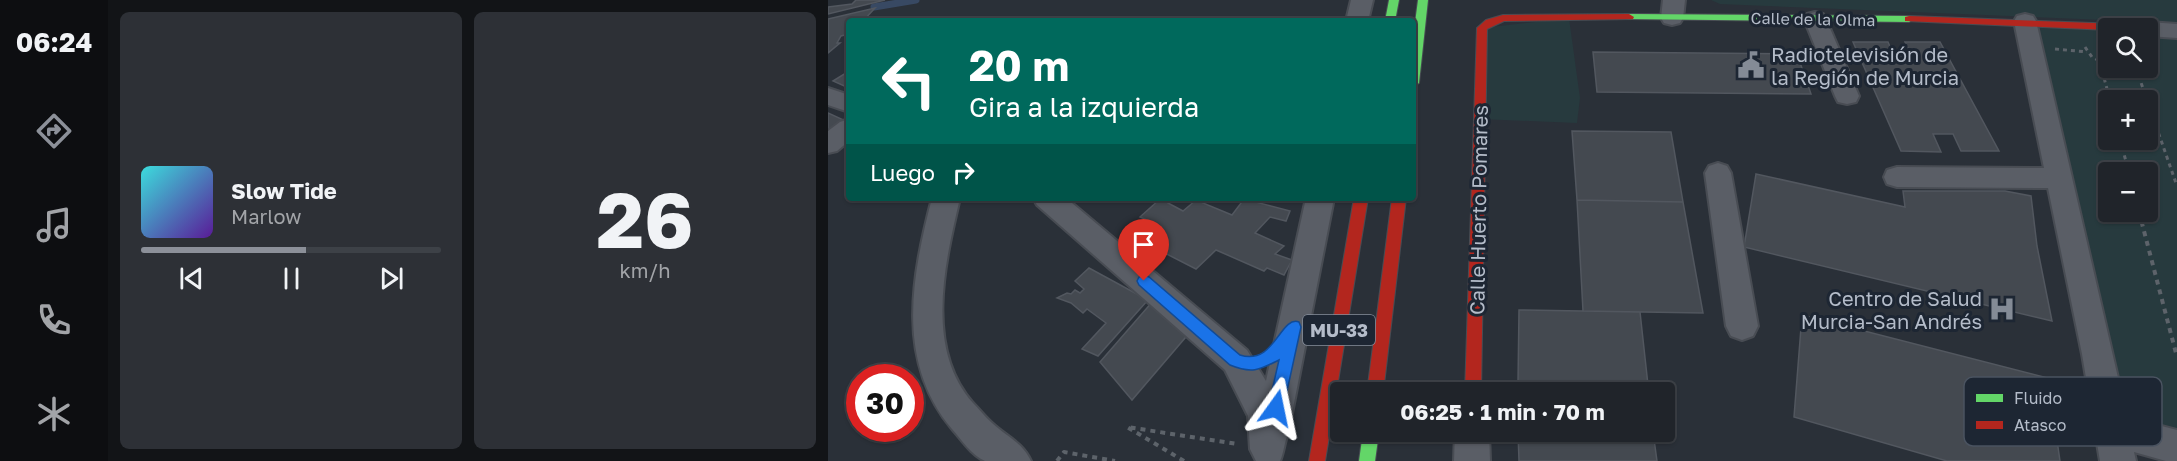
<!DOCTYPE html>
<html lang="es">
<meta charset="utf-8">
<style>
:root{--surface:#20242a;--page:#2d3036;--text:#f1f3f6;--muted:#a2a4a8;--line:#3d4147;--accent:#8c9099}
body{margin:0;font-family:"Golos Text",sans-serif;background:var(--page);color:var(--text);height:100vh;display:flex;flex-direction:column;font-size:22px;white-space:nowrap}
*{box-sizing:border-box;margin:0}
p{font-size:20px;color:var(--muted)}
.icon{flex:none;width:33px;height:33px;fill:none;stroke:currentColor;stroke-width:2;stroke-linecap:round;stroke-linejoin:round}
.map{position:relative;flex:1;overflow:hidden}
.drawer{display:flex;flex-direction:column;gap:12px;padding:12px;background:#121417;width:720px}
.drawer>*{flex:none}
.guide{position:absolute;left:18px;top:18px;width:570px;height:183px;border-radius:6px;box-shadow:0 2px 4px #0004,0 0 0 2px var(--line);background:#00695c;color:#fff;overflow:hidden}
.buttons{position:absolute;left:1270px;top:18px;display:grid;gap:12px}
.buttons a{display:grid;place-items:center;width:60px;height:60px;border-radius:6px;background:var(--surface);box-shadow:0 2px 4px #0004,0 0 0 2px var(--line);font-size:30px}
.speed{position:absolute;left:18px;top:364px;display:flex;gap:12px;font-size:30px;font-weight:700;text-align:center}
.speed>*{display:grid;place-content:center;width:78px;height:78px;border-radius:50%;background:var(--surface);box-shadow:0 2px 4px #0004,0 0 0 2px var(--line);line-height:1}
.speed .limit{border:9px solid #d22;background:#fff;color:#111}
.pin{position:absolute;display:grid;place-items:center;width:51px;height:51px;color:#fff;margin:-62px -26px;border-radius:50% 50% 50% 0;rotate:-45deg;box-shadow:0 0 6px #0007}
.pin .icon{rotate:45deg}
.me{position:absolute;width:66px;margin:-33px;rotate:12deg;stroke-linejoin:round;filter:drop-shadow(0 0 4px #0008)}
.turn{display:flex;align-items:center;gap:21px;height:126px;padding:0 24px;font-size:27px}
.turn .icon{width:78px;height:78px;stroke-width:2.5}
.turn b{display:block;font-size:42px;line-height:51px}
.then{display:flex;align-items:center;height:57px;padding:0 24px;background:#0003;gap:12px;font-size:22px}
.drawer .tile{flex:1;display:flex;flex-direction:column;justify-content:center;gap:9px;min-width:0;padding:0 21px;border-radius:9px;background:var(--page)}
.drawer .dial{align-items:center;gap:0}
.dial b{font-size:78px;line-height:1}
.song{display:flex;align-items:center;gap:18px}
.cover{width:72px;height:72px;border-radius:9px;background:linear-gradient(135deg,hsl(180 70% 55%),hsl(270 70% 35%))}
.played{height:6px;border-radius:3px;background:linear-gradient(90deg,var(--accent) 55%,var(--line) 55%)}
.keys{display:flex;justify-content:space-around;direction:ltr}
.drawer .tiles{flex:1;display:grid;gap:12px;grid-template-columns:repeat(2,1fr)}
.trip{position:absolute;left:502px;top:382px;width:345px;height:60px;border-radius:6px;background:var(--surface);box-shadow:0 2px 4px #0004,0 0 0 2px var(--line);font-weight:700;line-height:60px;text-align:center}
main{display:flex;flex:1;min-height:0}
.dock{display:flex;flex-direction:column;width:108px;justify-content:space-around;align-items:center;background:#0d0e11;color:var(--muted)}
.dock .icon{width:42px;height:42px}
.dock .on{color:var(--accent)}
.dock b{font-size:27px;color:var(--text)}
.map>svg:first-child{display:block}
.green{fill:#273a3e;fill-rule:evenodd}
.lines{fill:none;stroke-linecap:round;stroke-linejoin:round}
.stream{stroke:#384963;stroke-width:7}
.building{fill:#444950;stroke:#52575f;stroke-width:1.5}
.street-casing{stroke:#484c53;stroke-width:4}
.fast-casing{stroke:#484c53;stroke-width:2}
.jam-casing{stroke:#484c53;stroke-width:2}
.path-far1{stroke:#5d636a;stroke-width:3;stroke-dasharray:4 4;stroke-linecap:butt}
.path{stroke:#5d636a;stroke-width:4;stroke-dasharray:5 5;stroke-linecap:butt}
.street{fill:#5a5e66;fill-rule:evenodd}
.fast{fill:#63d668;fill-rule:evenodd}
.jam{fill:#b3261e;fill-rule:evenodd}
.route{fill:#1a73e8;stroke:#114b97;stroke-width:1.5}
.labels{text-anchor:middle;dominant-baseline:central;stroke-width:6;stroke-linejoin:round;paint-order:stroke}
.far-street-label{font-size:16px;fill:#b4bcc9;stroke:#1d2633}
.shield{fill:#1d2633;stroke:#878f9c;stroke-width:1.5}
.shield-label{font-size:18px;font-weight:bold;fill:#b4bcc9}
.poi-label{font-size:20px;fill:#b4bcc9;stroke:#1d2633;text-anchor:start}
.street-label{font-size:20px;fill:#b4bcc9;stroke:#1d2633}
.key{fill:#1d2633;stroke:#4a5360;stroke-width:1.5}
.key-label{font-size:16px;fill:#b4bcc9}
</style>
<main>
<nav class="dock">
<b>06:24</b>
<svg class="icon on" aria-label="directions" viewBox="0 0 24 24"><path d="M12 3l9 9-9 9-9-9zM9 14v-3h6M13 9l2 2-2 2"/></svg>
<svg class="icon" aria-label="music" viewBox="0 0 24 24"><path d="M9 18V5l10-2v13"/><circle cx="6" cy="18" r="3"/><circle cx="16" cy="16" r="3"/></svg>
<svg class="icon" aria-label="phone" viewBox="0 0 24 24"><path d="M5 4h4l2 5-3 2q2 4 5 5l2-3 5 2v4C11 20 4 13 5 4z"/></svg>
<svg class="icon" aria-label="climate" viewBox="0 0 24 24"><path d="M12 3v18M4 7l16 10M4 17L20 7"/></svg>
</nav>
<section class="drawer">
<div class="tiles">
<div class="tile">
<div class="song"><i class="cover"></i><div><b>Slow Tide</b><p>Marlow</p></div></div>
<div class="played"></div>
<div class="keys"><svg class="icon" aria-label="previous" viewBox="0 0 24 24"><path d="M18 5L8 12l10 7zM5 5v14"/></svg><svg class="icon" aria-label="pause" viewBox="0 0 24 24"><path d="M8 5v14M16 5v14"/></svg><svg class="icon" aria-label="next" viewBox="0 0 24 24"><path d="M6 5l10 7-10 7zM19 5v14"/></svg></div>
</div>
<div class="tile dial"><b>26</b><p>km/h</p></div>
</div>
</section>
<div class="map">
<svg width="1349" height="461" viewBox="0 0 1349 461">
<rect width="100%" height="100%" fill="#2a3038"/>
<path class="green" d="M 883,0 L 1349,0 L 1349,23 L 892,4 Z
M 741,18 L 752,98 L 749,123 L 652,119 L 654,28 Z
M 1197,21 L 1318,28 L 1281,28 L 1281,68 L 1320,68 L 1320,29 L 1349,31 L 1349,447 L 1284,430 ZM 1281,100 L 1320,100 L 1320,140 L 1281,140 ZM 1281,172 L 1320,172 L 1320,212 L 1281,212 Z"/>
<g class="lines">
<path class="stream" d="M 46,7 L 88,0"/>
</g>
<path class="building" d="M 28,0 L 57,0 L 0,14 L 0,7 L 24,4 Z
M 47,8 L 35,21 L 21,21 L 21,34 L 13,36 L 9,43 L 12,43 L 0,53 L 0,19 Z
M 1025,42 L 1060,42 L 1066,56 L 1084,56 L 1077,42 L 1112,42 L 1171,151 L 1133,151 L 1125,134 L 1105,134 L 1113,152 L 1073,151 Z
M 765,52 L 969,54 L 983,94 L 769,92 Z
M 21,71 L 21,88 L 5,81 Z
M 0,113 L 20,122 L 0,135 Z
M 744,131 L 843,132 L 855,202 L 749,200 Z
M 928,174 L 1077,207 L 1075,191 L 1177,191 L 1203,196 L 1209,246 L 1224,321 L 916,247 Z
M 330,198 L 345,198 L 340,203 L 355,211 L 368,200 L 404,215 L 416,199 L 462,211 L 458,221 L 442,217 L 427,233 L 456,246 L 447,254 L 464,260 L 456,275 L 439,268 L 436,271 L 388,250 L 368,269 L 323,246 L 308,232 L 319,220 L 312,217 L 332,199 Z
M 749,200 L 855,202 L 875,313 L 755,311 Z
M 261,268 L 320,300 L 270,356 L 254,349 L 278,323 L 259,309 L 255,313 L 243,303 L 229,298 L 239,293 L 243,294 L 247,290 L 252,293 L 256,289 L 247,281 Z
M 325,301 L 363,331 L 304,400 L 272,362 Z
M 691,310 L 812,312 L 820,385 L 690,383 Z
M 974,315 L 1220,378 L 1232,461 L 1119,461 L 966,417 Z
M 690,383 L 820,385 L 821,393 L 690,393 Z
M 690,432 L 825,432 L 829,461 L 691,461 Z"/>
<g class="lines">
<defs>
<path id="street" d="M 523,0 L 545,0 L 540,21 L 518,21 Z
M 835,0 L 857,0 L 855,18 L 852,23 L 844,25 L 836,23 L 833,18 Z
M 987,12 L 995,14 L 998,19 L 1031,96 L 1028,102 L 1019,104 L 1010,102 L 1007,96 L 976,19 L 979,14 Z
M 1197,14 L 1205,16 L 1208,21 L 1299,417 L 1349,430 L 1349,461 L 1338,461 L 1306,452 L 1308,461 L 1272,461 L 1254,354 L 1220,188 L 1069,187 L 1059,184 L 1056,177 L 1059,170 L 1069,167 L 1216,168 L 1186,21 L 1189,16 Z
M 1320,22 L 1349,24 L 1349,38 L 1320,36 L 1320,28 L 1309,28 L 1312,24 Z
M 0,88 L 21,95 L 21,112 L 0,105 Z
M 21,119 L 21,141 L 9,151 L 0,153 L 0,131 L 12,122 Z
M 890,163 L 899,166 L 903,173 L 930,326 L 925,336 L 914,340 L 903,336 L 898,326 L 877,173 L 881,166 Z
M 104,198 L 132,198 C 117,262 96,348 145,403 C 151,409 157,417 164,423 C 179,437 194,442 203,461 C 192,461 166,461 157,461 C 144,456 133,439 124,429 C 67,361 84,276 104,198 Z
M 205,198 L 238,198 L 419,350 L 438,381 L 478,198 L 506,198 L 460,434 C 456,443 456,452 452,461 L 428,461 L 422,449 L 420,416 L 397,370 L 209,205 Z
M 627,432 L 661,432 L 662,461 L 626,461 Z"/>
<path id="fast" d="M 561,0 L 571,0 L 567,21 L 557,21 Z
M 590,0 L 600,0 L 591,83 L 585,87 L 585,38 Z
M 801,14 L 1081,16 L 1086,19 L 1081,22 L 797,19 L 796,17 Z
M 535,432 L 551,432 L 547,461 L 531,461 Z"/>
<path id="jam" d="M 801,14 L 806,17 L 805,19 L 676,21 L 659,29 L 653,393 L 637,393 L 649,28 L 658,20 L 675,15 Z
M 1081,16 L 1318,25 L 1323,28 L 1320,31 L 1320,28 L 1281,30 L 1077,21 L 1077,17 Z
M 526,198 L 540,198 L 497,461 L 481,461 Z
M 564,198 L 578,198 L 555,393 L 539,393 Z"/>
</defs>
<use href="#street" class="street-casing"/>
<use href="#fast" class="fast-casing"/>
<use href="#jam" class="jam-casing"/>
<path class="path-far1" d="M 1257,47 L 1264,57 L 1281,66
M 1227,49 L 1259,52
M 1272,63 L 1282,100
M 1286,68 L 1309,68
M 1308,68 L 1319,100
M 1320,103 L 1349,186
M 1292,140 L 1301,172"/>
<path class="path" d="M 1311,212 L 1349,357
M 229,461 L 236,452 L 287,461
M 356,461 L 299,427 L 409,444"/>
<use href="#street" class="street"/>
<use href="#fast" class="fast"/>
<use href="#jam" class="jam"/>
</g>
<path class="route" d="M 316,275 L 321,277 L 412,355 C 447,366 452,315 471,322 L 473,327 L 454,414 L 448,416 L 443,414 L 440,408 L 451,360 C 431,370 424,374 402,365 L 311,285 L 309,281 L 311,277 Z"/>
<defs>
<symbol id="civic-bare" viewBox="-9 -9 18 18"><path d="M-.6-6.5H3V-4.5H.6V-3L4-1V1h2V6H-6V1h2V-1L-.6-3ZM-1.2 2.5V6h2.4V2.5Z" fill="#848b96" stroke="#1d2633" stroke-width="2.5" paint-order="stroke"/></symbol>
<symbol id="hospital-bare" viewBox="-9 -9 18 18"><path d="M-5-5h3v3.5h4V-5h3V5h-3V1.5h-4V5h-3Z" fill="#848b96" stroke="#1d2633" stroke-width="2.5" paint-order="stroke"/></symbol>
</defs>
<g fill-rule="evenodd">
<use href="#civic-bare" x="904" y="46" width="38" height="38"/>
<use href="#hospital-bare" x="1155" y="290" width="38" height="38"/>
</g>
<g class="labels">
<g class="far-street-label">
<text transform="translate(985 19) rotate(1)">Calle de la Olma</text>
</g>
<rect class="shield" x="475" y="315" width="72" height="30" rx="4.5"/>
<g class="shield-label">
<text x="511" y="330">MU-33</text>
</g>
<g class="poi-label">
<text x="943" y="54">Radiotelevisión de<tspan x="943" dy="23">la Región de Murcia</tspan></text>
<text x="1154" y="298" text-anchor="end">Centro de Salud<tspan x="1154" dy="23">Murcia-San Andrés</tspan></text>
</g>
<g class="street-label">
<text transform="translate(650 210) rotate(-89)">Calle Huerto Pomares</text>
</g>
</g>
<rect x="1136" y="377" width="198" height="69" rx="9" class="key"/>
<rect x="1148" y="394" width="27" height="8" fill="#63d668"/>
<rect x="1148" y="421" width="27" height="8" fill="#b3261e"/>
<g class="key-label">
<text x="1186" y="404">Fluido</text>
<text x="1186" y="431">Atasco</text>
</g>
</svg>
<div class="buttons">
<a><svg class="icon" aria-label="search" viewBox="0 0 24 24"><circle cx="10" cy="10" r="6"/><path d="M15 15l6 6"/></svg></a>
<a>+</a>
<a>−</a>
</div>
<div class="speed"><div class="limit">30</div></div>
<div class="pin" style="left:316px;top:281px;background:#d93025"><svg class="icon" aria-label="arrive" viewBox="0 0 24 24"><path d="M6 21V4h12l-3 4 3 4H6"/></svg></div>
<svg class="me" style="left:448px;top:408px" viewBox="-20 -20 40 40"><path d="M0-17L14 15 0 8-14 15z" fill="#1a73e8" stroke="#fff" stroke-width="4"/></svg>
<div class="trip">06:25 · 1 min · 70 m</div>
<div class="guide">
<div class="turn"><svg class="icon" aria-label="left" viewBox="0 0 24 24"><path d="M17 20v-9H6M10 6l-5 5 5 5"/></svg><div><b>20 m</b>Gira a la izquierda</div></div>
<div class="then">Luego<svg class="icon" aria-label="right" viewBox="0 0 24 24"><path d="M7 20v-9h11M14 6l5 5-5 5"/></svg></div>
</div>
</div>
</main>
